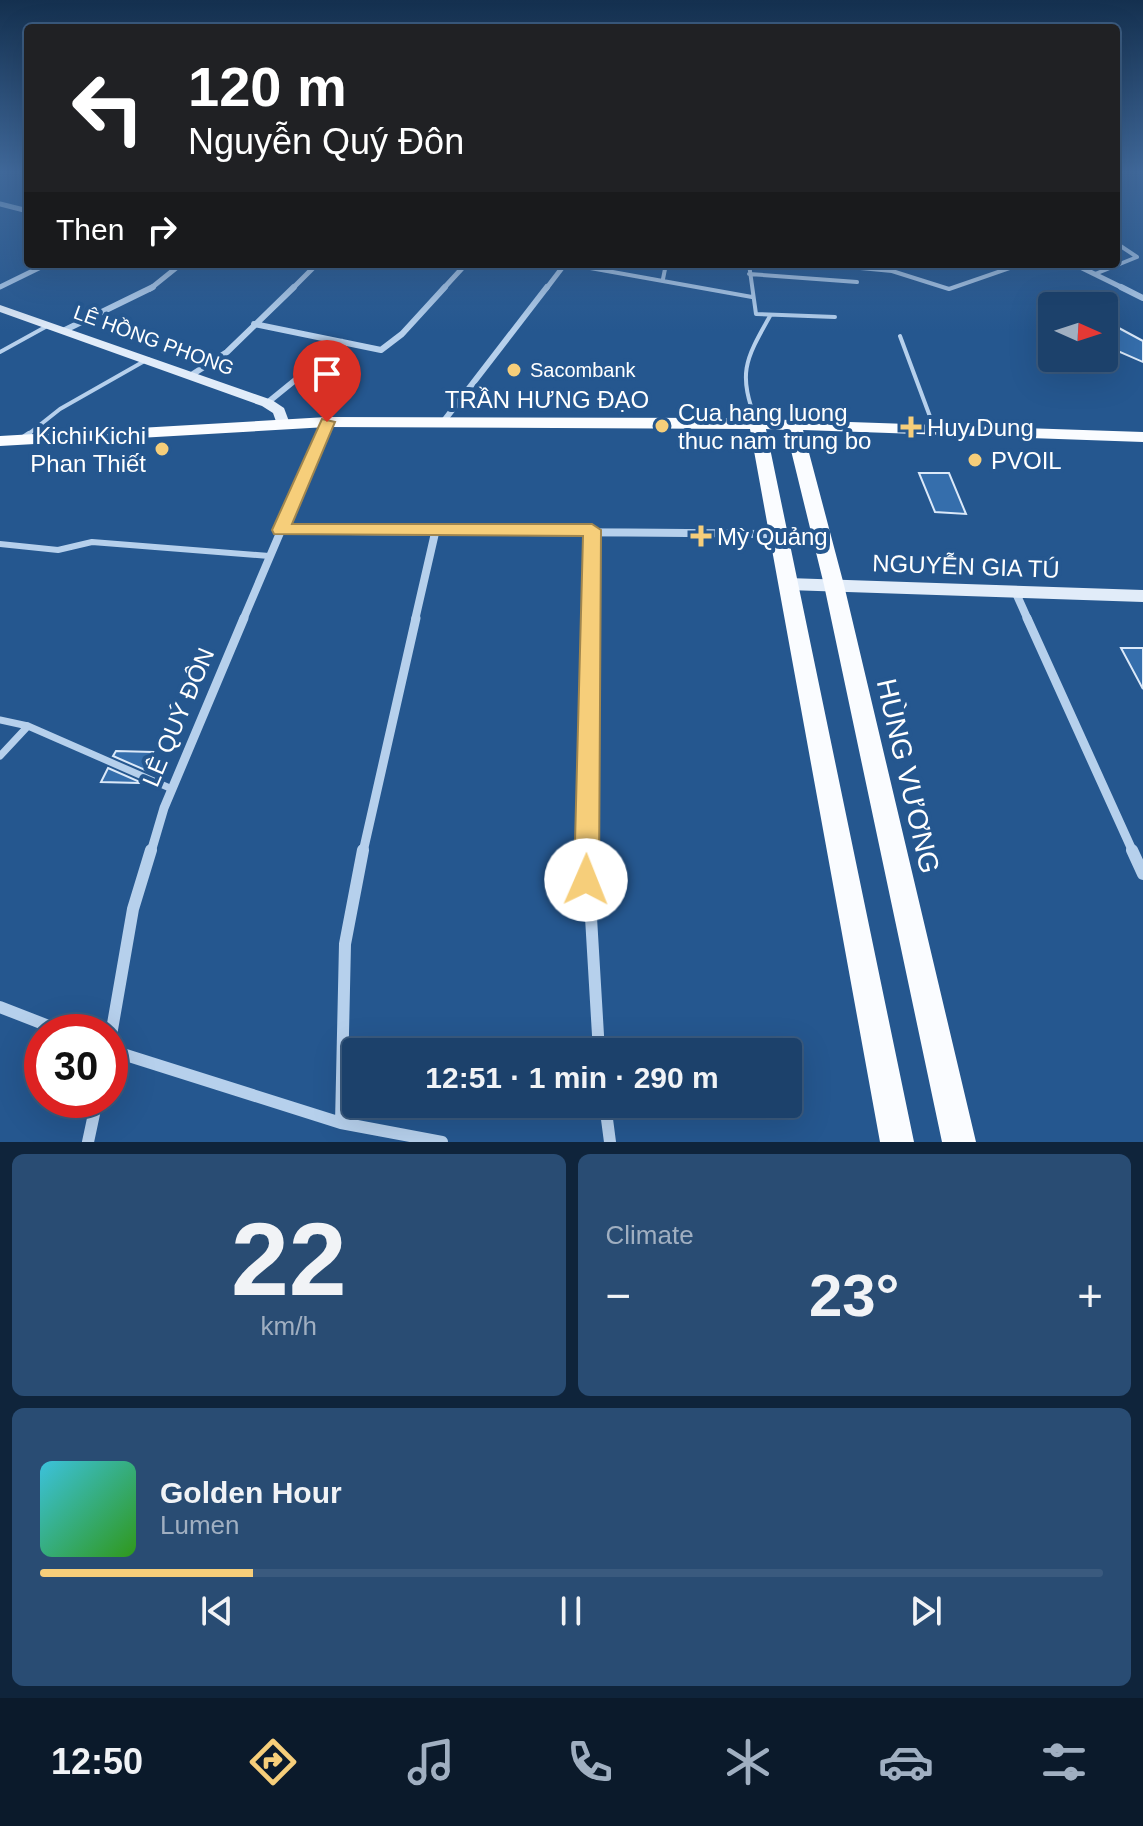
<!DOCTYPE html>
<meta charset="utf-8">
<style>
:root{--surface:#1c416b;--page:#294c73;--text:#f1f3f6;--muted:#a0afc1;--line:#3a5a7e;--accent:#f6ce7a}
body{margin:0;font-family:Arial,sans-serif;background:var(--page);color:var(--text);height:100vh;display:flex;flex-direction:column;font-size:30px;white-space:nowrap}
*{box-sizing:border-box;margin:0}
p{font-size:26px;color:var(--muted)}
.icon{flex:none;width:44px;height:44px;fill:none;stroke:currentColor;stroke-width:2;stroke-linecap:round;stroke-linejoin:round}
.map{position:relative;height:1142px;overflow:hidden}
.drawer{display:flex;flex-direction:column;gap:12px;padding:12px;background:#0f243b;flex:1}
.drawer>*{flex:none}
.hud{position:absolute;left:24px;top:24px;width:1096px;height:244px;border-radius:8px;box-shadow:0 8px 32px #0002,0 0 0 2px var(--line);background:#202124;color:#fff;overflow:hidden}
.needle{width:52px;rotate:93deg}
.fabs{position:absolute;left:1038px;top:292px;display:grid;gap:16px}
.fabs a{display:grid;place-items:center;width:80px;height:80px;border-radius:8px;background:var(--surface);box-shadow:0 8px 32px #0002,0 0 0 2px var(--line);font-size:40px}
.speed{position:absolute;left:24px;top:1014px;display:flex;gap:16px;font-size:40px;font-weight:700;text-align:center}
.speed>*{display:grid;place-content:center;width:104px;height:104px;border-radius:50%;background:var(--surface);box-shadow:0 8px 32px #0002,0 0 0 2px var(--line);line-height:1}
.speed .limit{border:12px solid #d22;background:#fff;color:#111}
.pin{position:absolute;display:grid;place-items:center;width:68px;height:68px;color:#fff;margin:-82px -34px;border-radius:50% 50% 50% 0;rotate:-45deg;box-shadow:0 0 8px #0007}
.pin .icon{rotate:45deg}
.me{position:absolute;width:88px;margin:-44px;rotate:1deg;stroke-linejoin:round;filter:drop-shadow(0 0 6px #0008)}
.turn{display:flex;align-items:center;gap:28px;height:168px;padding:0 32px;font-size:36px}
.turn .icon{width:104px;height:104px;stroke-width:2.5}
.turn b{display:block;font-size:56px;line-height:68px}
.then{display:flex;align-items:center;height:76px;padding:0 32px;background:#0003;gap:16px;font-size:30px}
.big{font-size:60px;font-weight:700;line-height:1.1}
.drawer .card{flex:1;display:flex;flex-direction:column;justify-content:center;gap:12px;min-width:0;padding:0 28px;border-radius:12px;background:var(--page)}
.drawer .dial{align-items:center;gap:0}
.dial b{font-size:104px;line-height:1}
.song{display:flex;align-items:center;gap:24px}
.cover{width:96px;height:96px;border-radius:12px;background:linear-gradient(135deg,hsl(190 70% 55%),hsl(110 70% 35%))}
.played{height:8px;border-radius:4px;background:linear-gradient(90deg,var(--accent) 20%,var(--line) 20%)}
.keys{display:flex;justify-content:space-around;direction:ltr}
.heat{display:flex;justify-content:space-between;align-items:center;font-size:44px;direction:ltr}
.drawer .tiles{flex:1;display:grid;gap:12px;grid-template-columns:1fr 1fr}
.card:last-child{grid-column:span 2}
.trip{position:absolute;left:342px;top:1038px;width:460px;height:80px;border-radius:8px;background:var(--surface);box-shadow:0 8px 32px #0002,0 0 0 2px var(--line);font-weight:700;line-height:80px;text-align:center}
.tabs{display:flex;height:128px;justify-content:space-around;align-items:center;background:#0b1a2b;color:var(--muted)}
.tabs .icon{width:56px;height:56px}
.tabs .current{color:var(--accent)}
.tabs b{font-size:36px;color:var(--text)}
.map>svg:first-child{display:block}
.building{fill:#356eac;stroke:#dbe9f9;stroke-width:2}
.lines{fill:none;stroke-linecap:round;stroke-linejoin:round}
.lane-far2{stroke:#b6d0ec;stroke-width:4}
.lane-far1{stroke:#b6d0ec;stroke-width:6}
.lane{stroke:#b6d0ec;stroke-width:7}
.street-far4{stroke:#b6d0ec;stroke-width:5}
.street-far3{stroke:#b6d0ec;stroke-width:6}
.street-far2{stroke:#b6d0ec;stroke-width:8}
.street-far1{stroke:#b6d0ec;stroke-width:9}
.street{stroke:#b6d0ec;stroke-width:12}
.secondary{fill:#e1ecf9;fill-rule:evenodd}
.primary{fill:#fafcff;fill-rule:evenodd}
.route{fill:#f6ce7a;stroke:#a0864f;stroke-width:2}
.poi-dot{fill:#f6ce7a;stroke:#25578f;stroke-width:3}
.labels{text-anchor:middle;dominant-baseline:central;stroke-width:8;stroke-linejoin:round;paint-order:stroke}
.far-street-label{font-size:20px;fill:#fff;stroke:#25578f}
.far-poi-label{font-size:20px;fill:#fff;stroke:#25578f;text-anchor:start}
.street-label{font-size:24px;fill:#fff;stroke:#25578f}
.poi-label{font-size:24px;fill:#fff;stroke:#25578f;text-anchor:start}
.near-street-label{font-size:28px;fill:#fff;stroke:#25578f}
</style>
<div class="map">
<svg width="1143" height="1142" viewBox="0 0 1143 1142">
<rect width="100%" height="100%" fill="#25578f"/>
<path class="building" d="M 1104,320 L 1143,341 L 1143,362 L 1104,345 Z
M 919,473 L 949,473 L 966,514 L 935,512 Z
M 1121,648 L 1143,648 L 1143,689 Z
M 116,751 L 153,752 L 145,770 L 113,756 Z
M 108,768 L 140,782 L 139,783 L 101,782 Z"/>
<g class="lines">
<path class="lane-far2" d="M 568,264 L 752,297
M 749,264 L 756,314 L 835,317
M 818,264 L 892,271 L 949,289 L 1021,264
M 749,274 L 857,282
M 1095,274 L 1137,257 L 1116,243
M 663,279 L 666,264
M 900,336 L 935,430
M 0,352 L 49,325
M 757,424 C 738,373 744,362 770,316
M 26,436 L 60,409 L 148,359"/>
<path class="lane-far1" d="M 23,438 L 29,434
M 0,544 L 58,550 L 92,542 L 269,556"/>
<path class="lane" d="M 0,720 L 28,726 L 172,789
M 0,756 L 28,726"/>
<path class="street-far4" d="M 0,204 L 28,211
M 1074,264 L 1125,289
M 0,287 L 47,264
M 150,289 L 181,264
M 292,289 L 317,264
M 443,289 L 466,264
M 546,289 L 565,264"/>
<path class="street-far3" d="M 1121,287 L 1143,298
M 254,324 L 381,350 L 402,334 L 445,287
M 65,330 L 153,287
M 193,374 L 227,352 L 294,287
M 267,403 L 342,342
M 443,422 L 547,287
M 321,436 L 327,422"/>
<path class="street-far2" d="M 281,530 C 460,533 640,531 819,535
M 1015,591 L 1028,620
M 243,620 L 322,434
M 415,620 L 435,533
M 590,620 L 592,530"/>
<path class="street-far1" d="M 1027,618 L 1133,852
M 151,852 L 164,808 L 244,618
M 363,852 L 416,618
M 586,852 L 590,618"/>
<path class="street" d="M 587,850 L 599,1052
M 1132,850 L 1143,874
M 0,1007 L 64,1032
M 110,1041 L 133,909 L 151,850
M 110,1050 L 341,1123 L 442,1142
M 605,1104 L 610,1142
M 341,1123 L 345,944 L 363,850
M 88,1142 L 97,1100"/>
<path class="secondary" d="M 0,305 L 272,400 L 284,408 L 290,424 L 283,428 L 278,427 L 273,413 L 262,406 L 0,312 Z
M 788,578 L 1143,590 L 1143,602 L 788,590 L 780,584 Z"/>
<path class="primary" d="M 327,417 L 730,418 L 1143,432 L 1143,442 L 803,430 L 844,585 L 976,1142 L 942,1142 L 824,585 L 786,430 L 766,429 L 914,1142 L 880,1142 L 750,429 L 327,427 L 0,446 L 0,436 Z"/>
</g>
<linearGradient id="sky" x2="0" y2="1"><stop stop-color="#14304f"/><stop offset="0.52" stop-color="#40699b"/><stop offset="1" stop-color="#40699b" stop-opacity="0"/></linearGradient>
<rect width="1143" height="331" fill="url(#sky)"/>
<path class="route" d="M 322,419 L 335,422 L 292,524 L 592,524 L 601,530 L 599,880 L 595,888 L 586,892 L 577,888 L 574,880 L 583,536 L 274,534 L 272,530 Z"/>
<g class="poi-dot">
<circle cx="514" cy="370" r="8"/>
<circle cx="662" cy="426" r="8"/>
<path d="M907 415h8v8h8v8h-8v8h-8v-8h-8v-8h8z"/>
<circle cx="162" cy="449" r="8"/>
<circle cx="975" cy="460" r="8"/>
<path d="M697 524h8v8h8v8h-8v8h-8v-8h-8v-8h8z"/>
</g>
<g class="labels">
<g class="far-street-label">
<text transform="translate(154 340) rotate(20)">LÊ HỒNG PHONG</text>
</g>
<g class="far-poi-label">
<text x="530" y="370">Sacombank</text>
</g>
<g class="street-label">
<text x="547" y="399">TRẦN HƯNG ĐẠO</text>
<text transform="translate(966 566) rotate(2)">NGUYỄN GIA TÚ</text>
<text transform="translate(178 717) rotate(-67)">LÊ QUÝ ĐÔN</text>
</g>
<g class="poi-label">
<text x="678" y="412">Cua hang luong<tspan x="678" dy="28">thuc nam trung bo</tspan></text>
<text x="927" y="427">Huy Dung</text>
<text x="146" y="435" text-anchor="end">Kichi Kichi<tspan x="146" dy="28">Phan Thiết</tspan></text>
<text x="991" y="460">PVOIL</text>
<text x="717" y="536">Mỳ Quảng</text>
</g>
<g class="near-street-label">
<text transform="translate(908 776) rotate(77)">HÙNG VƯƠNG</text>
</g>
</g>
</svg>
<div class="fabs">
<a><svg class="needle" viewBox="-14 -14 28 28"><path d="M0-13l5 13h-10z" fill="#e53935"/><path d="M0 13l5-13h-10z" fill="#a0afc1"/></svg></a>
</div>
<div class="speed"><div class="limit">30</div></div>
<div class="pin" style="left:327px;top:422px;background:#d93025"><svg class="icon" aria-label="arrive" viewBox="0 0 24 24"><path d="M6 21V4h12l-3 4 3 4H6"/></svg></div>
<svg class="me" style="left:586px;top:880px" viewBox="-20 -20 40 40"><circle r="19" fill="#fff"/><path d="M0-13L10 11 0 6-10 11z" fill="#f6ce7a"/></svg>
<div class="trip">12:51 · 1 min · 290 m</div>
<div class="hud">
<div class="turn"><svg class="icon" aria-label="left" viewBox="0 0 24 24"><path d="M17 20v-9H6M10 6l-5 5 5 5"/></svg><div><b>120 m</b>Nguyễn Quý Đôn</div></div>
<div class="then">Then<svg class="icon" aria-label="right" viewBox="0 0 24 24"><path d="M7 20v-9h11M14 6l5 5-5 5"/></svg></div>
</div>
</div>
<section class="drawer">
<div class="tiles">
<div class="card dial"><b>22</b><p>km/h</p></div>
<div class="card"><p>Climate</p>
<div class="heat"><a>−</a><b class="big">23°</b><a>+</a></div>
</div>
<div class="card">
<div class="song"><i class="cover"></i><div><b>Golden Hour</b><p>Lumen</p></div></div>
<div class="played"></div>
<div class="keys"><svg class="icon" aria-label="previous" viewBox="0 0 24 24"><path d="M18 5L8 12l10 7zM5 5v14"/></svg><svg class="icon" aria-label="pause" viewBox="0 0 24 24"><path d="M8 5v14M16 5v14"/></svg><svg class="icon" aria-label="next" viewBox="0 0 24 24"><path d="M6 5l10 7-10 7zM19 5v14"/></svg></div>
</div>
</div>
</section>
<nav class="tabs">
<b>12:50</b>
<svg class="icon current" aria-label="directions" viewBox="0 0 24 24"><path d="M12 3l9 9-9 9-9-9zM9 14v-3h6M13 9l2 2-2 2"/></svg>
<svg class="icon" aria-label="music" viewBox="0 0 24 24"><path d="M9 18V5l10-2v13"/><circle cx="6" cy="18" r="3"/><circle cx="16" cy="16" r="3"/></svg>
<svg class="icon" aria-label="phone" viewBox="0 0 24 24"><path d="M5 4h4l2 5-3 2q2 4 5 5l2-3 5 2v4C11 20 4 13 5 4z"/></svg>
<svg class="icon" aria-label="climate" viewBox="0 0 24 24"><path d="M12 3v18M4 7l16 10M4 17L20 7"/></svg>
<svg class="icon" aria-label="car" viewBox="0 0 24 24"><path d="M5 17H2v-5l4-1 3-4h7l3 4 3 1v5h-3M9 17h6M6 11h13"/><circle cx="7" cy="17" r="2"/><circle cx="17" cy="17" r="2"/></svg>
<svg class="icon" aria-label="filters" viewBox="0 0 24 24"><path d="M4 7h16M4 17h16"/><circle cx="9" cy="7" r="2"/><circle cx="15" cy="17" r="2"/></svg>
</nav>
